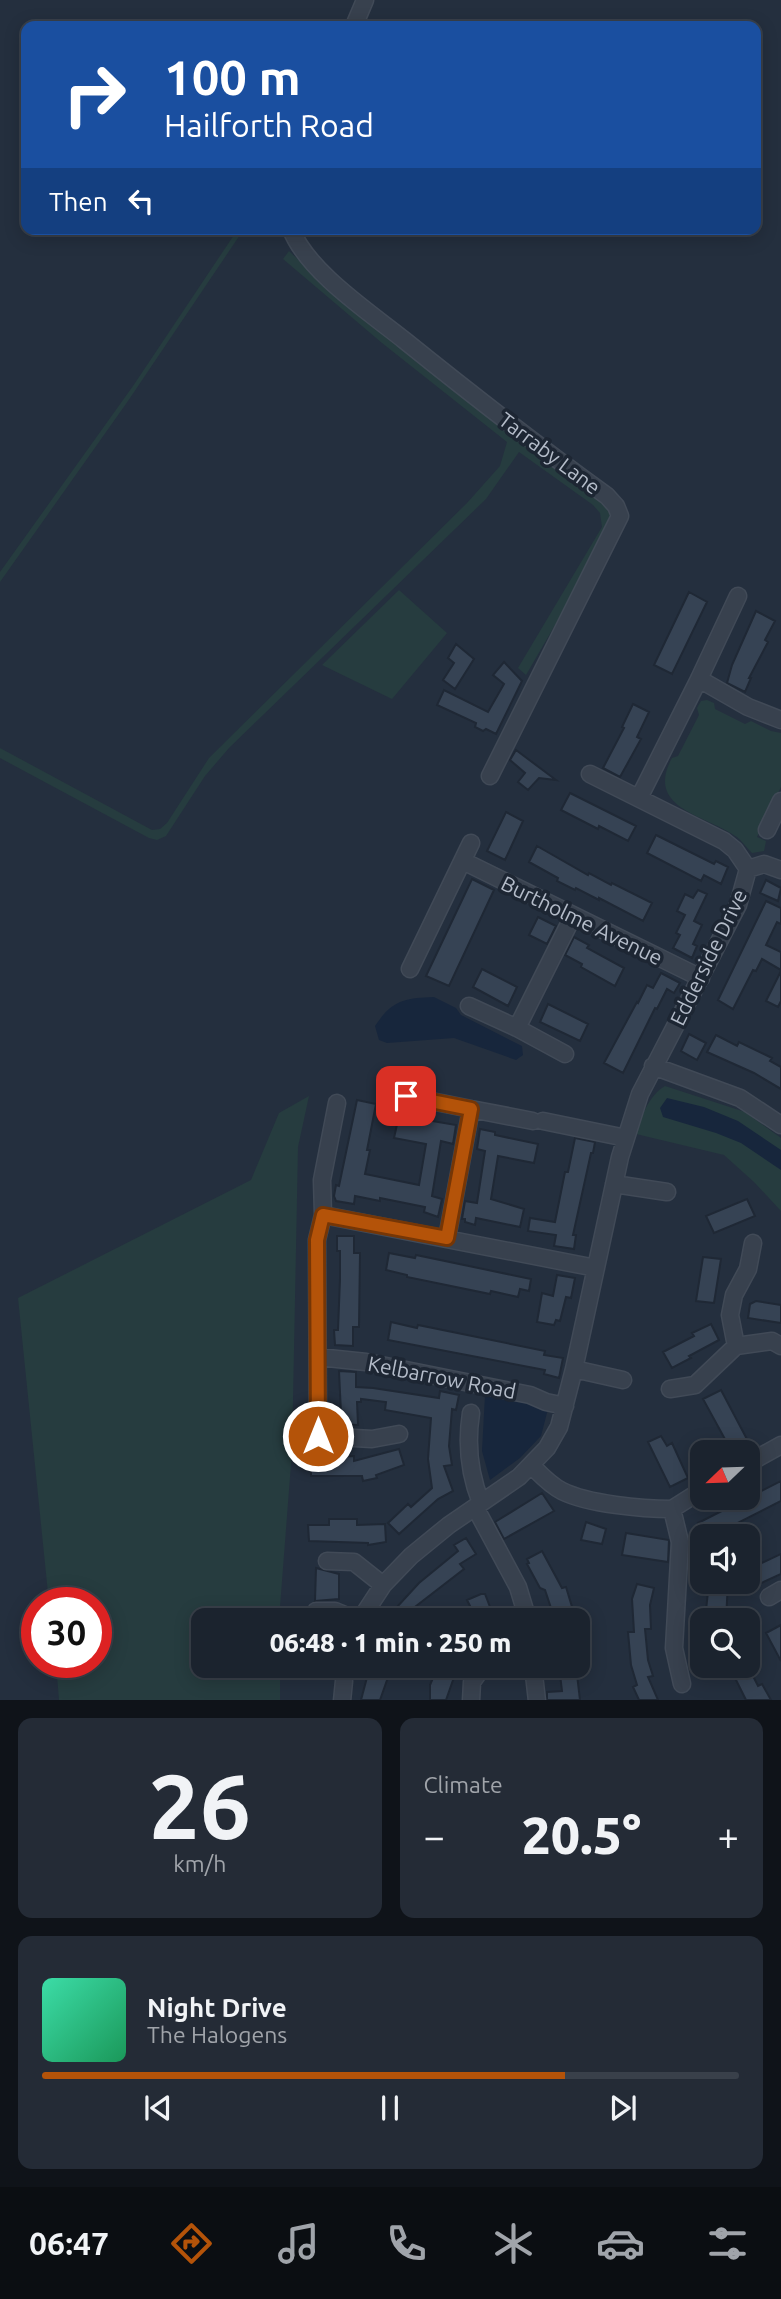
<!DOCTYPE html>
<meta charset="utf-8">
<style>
:root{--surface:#1b232e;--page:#242b36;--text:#f1f3f6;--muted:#a0a4aa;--line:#39404a;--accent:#b45309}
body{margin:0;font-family:Ubuntu,sans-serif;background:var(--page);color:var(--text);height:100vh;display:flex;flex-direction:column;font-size:26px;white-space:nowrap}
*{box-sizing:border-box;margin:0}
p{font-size:23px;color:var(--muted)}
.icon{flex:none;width:38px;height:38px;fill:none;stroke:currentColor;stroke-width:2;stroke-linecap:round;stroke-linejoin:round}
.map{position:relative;height:1700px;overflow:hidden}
.details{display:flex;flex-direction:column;gap:18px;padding:18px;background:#0f1319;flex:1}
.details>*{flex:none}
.guide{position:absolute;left:21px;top:21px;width:740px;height:214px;border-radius:14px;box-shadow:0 4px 18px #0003,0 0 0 2px var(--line);background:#1a4fa0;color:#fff;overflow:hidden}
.needle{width:46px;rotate:247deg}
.buttons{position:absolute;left:690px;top:1440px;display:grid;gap:14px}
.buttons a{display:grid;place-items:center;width:70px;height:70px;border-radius:14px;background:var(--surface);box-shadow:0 4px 18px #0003,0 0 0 2px var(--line);font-size:35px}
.speed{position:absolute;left:21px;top:1587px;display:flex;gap:14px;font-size:35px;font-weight:700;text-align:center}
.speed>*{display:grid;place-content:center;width:91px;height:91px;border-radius:50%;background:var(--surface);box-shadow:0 4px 18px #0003,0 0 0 2px var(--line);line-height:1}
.speed .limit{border:10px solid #d22;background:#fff;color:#111}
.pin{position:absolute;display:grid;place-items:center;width:60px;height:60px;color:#fff;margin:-30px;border-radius:14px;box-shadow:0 4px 10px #0006}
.me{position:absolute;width:77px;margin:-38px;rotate:0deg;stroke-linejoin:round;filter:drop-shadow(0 0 5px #0008)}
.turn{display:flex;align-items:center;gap:24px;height:147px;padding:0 28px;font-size:32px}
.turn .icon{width:91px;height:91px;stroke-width:2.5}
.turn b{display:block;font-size:49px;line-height:60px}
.then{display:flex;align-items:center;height:66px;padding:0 28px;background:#0003;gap:14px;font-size:26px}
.big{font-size:52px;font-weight:800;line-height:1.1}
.details .widget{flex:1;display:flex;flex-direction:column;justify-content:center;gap:10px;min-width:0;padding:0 24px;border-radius:14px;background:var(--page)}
.details .dial{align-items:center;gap:0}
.dial b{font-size:91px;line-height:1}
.song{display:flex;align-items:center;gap:21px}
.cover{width:84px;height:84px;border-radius:10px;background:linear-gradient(135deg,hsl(160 70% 55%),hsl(150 70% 35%))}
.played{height:7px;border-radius:4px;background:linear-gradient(90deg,var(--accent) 75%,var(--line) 75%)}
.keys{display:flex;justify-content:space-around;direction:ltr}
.heat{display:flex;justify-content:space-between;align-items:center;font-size:38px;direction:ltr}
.details .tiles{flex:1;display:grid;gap:18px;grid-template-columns:1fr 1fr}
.widget:last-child{grid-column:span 2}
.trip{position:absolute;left:191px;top:1608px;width:399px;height:70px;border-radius:14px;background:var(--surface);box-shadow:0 4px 18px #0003,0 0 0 2px var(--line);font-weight:800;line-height:70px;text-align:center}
.tabs{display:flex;height:112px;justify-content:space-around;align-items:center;background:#0b0e12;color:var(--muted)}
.tabs .icon{width:49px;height:49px}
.tabs .selected{color:var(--accent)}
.tabs b{font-size:32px;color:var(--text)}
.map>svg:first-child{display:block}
.green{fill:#263c3f}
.water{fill:#17263c}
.building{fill:#364354;stroke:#1f2835;stroke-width:2}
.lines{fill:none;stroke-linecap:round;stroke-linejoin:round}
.minor-casing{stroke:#414a57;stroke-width:19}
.minor{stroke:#38414e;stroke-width:16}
.route-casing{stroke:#753606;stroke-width:18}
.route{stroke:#b45309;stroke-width:12}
.labels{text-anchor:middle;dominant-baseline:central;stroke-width:7;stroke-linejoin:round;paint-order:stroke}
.street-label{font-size:21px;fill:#b4bcc9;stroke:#1d2633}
</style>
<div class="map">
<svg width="781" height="1701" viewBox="0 0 781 1701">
<rect width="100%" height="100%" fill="#242f3e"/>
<path class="green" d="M 238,229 L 244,229 L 128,401 L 0,582 L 0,572 L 133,386 Z
M 289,251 C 383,341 488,418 593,495 L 610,509 L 614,519 L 612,527 L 526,675 L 518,668 L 602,527 L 600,513 L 593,505 L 519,452 L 486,499 L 229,748 L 205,776 L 166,836 L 157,840 L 149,838 L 0,758 L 0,748 L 152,830 L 160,829 L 167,823 L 209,758 L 467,503 L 500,466 L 507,442 L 382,343 L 283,259 Z
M 399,590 L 447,633 L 392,699 L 322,665 Z
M 707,700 L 714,703 L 715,709 L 745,724 L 751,721 L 771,731 L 781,733 L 781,787 L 757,837 L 766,841 L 764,851 L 752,853 C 747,848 742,841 737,837 C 707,815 644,809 672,758 L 678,756 L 699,715 L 697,708 L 701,701 Z
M 665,1086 L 745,1112 L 781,1138 L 781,1211 L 754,1182 L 724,1155 L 636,1134 C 640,1118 650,1094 665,1086 Z
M 309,1096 L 298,1147 L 292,1451 L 279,1620 L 203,1620 L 203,1666 L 280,1666 L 280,1700 L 59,1700 L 56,1663 L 96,1662 L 96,1603 L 49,1603 L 18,1298 L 251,1180 L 279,1113 Z"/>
<path class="water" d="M 434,997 L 456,1008 L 461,1015 L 522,1046 L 523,1055 L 516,1060 L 454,1038 L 387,1043 L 379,1040 L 375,1026 C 392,1000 405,998 434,997 Z
M 667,1098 L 704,1107 L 738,1121 L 781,1150 L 781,1170 L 741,1143 L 716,1133 L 663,1117 L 660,1108 Z
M 485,1395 L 528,1400 L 548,1409 L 541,1436 L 520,1458 L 490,1480 L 482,1451 Z"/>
<path class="building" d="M 689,592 L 707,602 L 672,674 L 654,665 Z
M 756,611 L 775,621 L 765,640 L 768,642 L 749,678 L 751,678 L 745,692 L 727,683 L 732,665 Z
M 456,644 L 474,659 L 455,689 L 443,680 L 454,663 L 448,658 Z
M 504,662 L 522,681 L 496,734 L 486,729 L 483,731 L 475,727 L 476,723 L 437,705 L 444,690 L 488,712 L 504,684 L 493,675 Z
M 633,704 L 649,712 L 637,737 L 641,739 L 620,777 L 603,768 L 624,728 L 622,727 Z
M 516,750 L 556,780 L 539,778 L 528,790 L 518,782 L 525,773 L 510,760 Z
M 570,793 L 636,826 L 628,841 L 599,826 L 598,829 L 561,810 Z
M 506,812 L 523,821 L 505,860 L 487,851 Z
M 656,835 L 714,864 L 716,861 L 728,867 L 721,884 L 704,875 L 701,881 L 647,853 Z
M 537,846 L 588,875 L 589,873 L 611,885 L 612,883 L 652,903 L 643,921 L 599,898 L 599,900 L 576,888 L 575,890 L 557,881 L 558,878 L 529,862 Z
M 472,879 L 494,890 L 449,986 L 426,976 Z
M 766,880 L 781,888 L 778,901 L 760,893 Z
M 698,890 L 707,894 L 694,921 L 702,925 L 693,944 L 697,946 L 692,958 L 673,948 L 680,935 L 676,933 L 685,915 L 677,911 L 685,894 L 693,898 Z
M 766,901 L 781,908 L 781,924 L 777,922 L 766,945 L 781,952 L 781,970 L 762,959 L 756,971 L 753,970 L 733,1009 L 718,1000 Z
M 538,917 L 556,926 L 547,944 L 529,935 Z
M 574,937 L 589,945 L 587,948 L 624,968 L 615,986 L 581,967 L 582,964 L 565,955 Z
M 482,969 L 517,987 L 508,1006 L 473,987 Z
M 781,971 L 781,1001 L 778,1007 L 766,1001 Z
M 661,973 L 680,983 L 674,993 L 667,989 L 657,1009 L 655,1008 L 623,1073 L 604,1063 L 637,1002 L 638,1003 L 647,985 L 653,988 Z
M 548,1004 L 588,1024 L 580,1041 L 540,1022 Z
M 689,1034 L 706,1043 L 697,1060 L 681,1051 Z
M 716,1035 L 737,1046 L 739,1042 L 772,1058 L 770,1061 L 781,1067 L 781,1089 L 754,1073 L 707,1052 Z
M 357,1100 L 376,1104 L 367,1150 L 370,1150 L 365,1174 L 419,1185 L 426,1144 L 394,1138 L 398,1120 L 402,1120 L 403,1116 L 456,1125 L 453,1144 L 441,1141 L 432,1196 L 442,1199 L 438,1217 L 424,1212 L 425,1207 L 380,1198 L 380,1201 L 355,1196 L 354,1204 L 336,1201 L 334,1196 L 336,1185 L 339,1186 Z
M 480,1129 L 495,1132 L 495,1135 L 538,1144 L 534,1163 L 498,1156 L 491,1199 L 524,1209 L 520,1227 L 476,1218 L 475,1225 L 465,1222 L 465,1219 L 462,1219 L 465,1201 L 477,1203 L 485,1151 L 477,1149 Z
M 575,1138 L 595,1142 L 593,1153 L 591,1153 L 573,1235 L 576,1235 L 574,1249 L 554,1246 L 556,1235 L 528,1231 L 530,1218 L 555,1222 L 565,1172 L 568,1172 Z
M 747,1199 L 755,1216 L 714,1233 L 706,1216 Z
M 337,1236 L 354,1236 L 354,1253 L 360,1253 L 359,1327 L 353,1327 L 353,1346 L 335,1345 L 334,1330 L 338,1330 L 340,1279 L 340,1251 L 337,1251 Z
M 389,1253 L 415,1258 L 416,1255 L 531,1279 L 529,1291 L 520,1289 L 518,1297 L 491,1291 L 490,1294 L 407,1277 L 407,1275 L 386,1270 Z
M 703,1257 L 721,1259 L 714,1303 L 696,1301 Z
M 557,1275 L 575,1278 L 571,1298 L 566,1297 L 560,1321 L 556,1320 L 554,1325 L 537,1322 L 542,1293 L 553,1296 Z
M 756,1301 L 781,1305 L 781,1323 L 748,1318 L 750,1304 Z
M 391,1322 L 417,1328 L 418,1325 L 545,1351 L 544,1355 L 563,1358 L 559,1378 L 544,1374 L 545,1370 L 388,1340 Z
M 711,1324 L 719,1340 L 689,1356 L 691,1358 L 672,1368 L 663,1352 L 694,1336 L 692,1333 Z
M 339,1371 L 356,1372 L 356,1387 L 373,1388 L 439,1398 L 440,1391 L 459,1395 L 456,1410 L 452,1409 L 449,1446 L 452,1465 L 444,1466 L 453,1491 L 438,1499 L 399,1534 L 388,1523 L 408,1504 L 411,1507 L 432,1488 L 428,1459 L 431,1418 L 385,1410 L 386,1402 L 361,1399 L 361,1402 L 357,1402 L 358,1425 L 338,1424 L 338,1413 L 341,1413 Z
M 721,1390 L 749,1443 L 732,1452 L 703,1399 Z
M 661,1436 L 667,1446 L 672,1443 L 688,1478 L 670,1487 L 648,1442 Z
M 399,1449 L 404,1465 L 376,1475 L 377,1478 L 363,1481 L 362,1476 L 311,1476 L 311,1459 L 354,1456 L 354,1461 Z
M 781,1481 L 781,1501 L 712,1536 L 705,1536 L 698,1523 Z
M 542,1493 L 554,1511 L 504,1539 L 495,1522 Z
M 329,1519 L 357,1519 L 357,1525 L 385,1524 L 386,1542 L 368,1545 L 368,1543 L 309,1541 L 308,1525 L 329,1525 Z
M 586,1522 L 606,1529 L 602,1544 L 581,1540 Z
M 626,1533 L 669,1540 L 668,1562 L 622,1555 Z
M 466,1538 L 476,1554 L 460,1564 L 464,1569 L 398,1620 L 385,1620 L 419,1583 L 458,1551 L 454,1545 Z
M 542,1551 L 562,1588 L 566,1587 L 576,1620 L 555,1620 L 545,1590 L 540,1588 L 527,1564 L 529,1563 L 527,1559 Z
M 781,1554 L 781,1574 L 757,1585 L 749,1569 Z
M 316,1568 L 339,1574 L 339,1599 L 315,1601 Z
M 709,1582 L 728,1582 L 726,1620 L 705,1620 Z
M 637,1584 L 654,1588 L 650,1605 L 651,1629 L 645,1629 L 648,1660 L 653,1676 L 648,1677 L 658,1700 L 639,1700 L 633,1687 L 637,1685 L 631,1665 L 628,1632 L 634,1632 L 632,1599 Z
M 481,1594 L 485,1594 L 495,1620 L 477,1620 L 467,1600 Z
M 781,1625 L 781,1661 L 766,1633 Z
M 370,1666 L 392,1666 L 380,1700 L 361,1700 Z
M 438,1666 L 458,1666 L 446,1700 L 430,1700 L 430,1685 Z
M 559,1666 L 576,1666 L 580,1700 L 547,1700 L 547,1692 L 562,1691 Z
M 729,1666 L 748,1666 L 758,1686 L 762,1684 L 771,1700 L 746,1700 Z"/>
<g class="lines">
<defs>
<path id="minor" d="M 354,26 L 365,0
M 291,229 C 307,271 369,312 404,340 C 471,394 538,446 607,496 L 616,506 L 620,516 L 490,776
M 699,679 L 748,707 L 781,720
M 639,798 L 699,679 L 738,596
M 767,830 L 781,801
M 463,861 L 701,978
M 748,869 L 764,864 L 781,870
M 410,969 L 471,843
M 469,1006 L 517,1028 L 565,1054
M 517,1028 L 573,916
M 653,1066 L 740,1098 L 781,1125
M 406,1096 L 471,1109
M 337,1103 L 322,1180 L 323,1215 L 317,1240 L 318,1436 L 372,1439 L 399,1434
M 543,1121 L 626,1138
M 614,1184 L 667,1192
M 323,1215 L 596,1268
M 447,1238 L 471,1109 L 533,1121
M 736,1346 L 730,1315 L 734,1295 L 748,1269 L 753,1243
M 318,1357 L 366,1362 L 530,1395 L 546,1402 L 565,1406
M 574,1369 L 623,1380
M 670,1389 L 695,1385 L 736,1346 L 772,1341 L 781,1346
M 471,1413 C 466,1445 469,1473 481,1503
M 747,1464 L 781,1445
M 532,1466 C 541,1475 550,1485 562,1491 C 588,1504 642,1509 672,1509
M 475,1507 L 518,1587 L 528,1620
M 327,1561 L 354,1562 L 383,1585
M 769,1597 L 781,1590
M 316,1611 L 335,1611 L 357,1620
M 360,1620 L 383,1585 L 411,1556 L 449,1525 L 519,1477 L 547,1448 L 559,1427 L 574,1369 L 620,1157 L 640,1094 L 738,905 L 748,869 L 735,850 L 724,841 L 590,774
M 533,1666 L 537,1701
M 682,1684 L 674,1648 L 680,1542 L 672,1509 L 702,1490
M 342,1701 L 344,1681
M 471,1701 L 472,1682 L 482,1668"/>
</defs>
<use href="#minor" class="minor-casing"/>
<use href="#minor" class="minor"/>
</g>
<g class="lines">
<defs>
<path id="route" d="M 318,1436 L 317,1240 L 323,1215 L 447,1238 L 471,1109 L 406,1096"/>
</defs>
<use href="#route" class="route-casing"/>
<use href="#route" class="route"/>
</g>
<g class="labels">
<g class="street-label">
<text transform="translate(550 453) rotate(37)">Tarraby Lane</text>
<text transform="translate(582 920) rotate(26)">Burtholme Avenue</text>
<text transform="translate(708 957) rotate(-64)">Edderside Drive</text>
<text transform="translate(442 1377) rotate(11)">Kelbarrow Road</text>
</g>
</g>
</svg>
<div class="buttons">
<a><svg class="needle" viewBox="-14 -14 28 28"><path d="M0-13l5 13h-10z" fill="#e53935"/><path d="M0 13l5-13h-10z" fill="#a0a4aa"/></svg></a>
<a><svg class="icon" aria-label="sound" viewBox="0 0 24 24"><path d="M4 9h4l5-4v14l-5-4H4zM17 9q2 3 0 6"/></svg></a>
<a><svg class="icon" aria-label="search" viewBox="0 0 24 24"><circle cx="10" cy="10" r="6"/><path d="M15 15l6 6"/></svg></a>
</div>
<div class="speed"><div class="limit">30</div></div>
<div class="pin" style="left:406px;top:1096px;background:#d93025"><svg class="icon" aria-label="arrive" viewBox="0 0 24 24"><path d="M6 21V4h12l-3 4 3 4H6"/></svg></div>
<svg class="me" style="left:318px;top:1436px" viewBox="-20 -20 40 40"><circle r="17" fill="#b45309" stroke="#fff" stroke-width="3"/><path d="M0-11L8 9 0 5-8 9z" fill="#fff"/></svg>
<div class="trip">06:48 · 1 min · 250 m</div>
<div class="guide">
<div class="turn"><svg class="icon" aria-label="right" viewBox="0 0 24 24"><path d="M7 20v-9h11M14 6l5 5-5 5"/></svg><div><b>100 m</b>Hailforth Road</div></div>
<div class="then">Then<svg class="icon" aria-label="left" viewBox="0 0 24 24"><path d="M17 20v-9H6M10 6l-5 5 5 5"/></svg></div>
</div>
</div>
<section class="details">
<div class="tiles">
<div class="widget dial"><b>26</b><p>km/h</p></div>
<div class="widget"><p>Climate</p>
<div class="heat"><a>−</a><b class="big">20.5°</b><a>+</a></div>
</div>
<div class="widget">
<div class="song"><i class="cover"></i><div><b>Night Drive</b><p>The Halogens</p></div></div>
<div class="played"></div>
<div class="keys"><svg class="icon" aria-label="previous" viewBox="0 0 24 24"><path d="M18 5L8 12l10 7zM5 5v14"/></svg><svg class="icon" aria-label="pause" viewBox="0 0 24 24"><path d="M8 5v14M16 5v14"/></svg><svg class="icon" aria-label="next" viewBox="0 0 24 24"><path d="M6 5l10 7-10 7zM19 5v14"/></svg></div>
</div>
</div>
</section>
<nav class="tabs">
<b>06:47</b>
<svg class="icon selected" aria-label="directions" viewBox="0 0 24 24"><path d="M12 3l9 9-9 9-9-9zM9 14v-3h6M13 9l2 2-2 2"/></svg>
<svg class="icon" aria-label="music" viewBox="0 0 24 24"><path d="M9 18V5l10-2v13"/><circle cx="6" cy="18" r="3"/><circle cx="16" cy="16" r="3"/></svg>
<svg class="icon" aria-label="phone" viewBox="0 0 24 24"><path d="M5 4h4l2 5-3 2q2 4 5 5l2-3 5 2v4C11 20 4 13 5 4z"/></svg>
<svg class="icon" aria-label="climate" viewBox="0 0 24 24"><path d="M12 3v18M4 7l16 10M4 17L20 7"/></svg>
<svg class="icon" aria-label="car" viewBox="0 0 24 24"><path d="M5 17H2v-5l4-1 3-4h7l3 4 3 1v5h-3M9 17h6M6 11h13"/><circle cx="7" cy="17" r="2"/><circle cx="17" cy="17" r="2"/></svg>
<svg class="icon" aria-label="filters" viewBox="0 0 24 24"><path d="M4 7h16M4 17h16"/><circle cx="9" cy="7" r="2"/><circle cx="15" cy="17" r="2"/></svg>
</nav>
